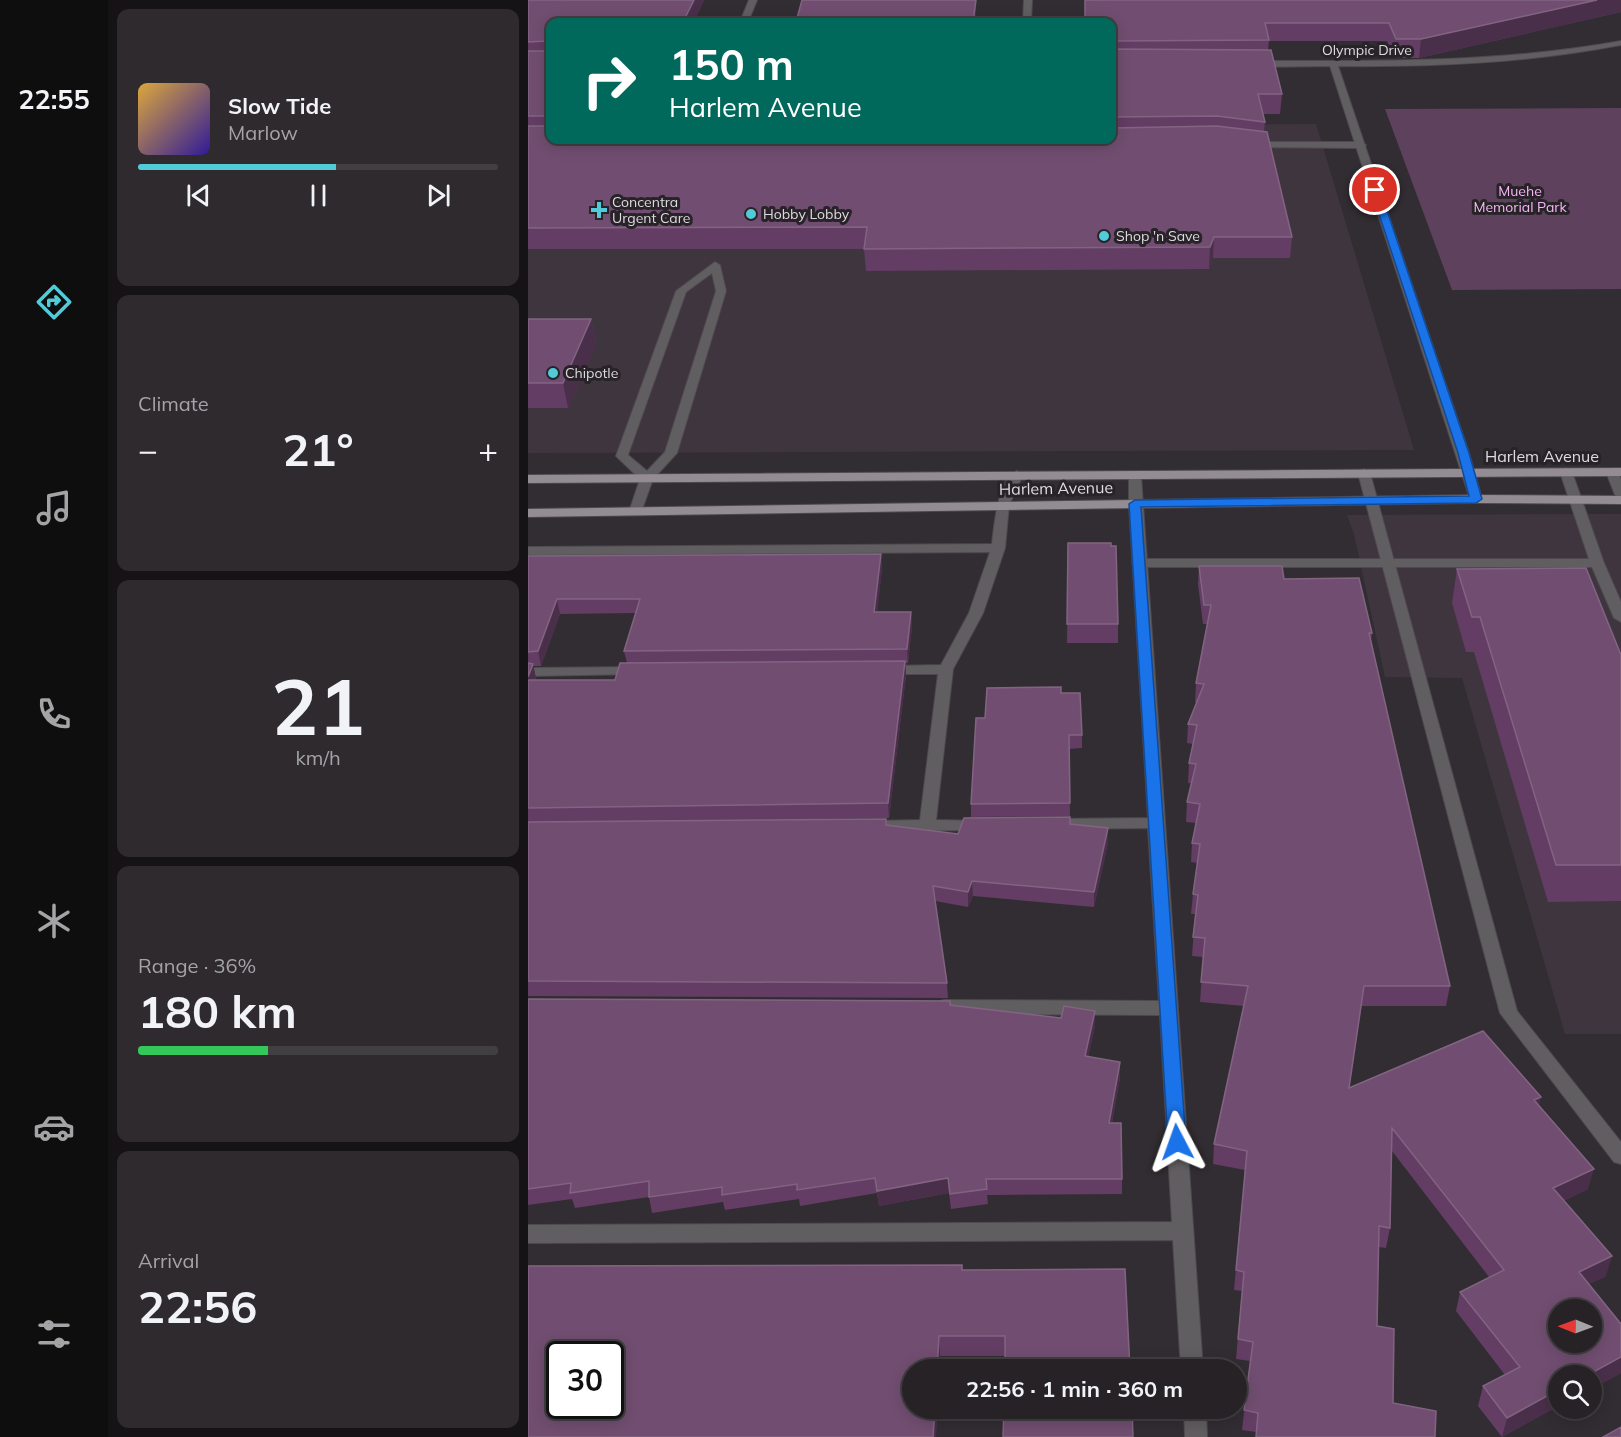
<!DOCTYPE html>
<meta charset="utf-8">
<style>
:root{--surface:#262226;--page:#2e2a2e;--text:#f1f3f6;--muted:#a4a4a7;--line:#423f43;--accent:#52cbd9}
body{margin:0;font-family:Mulish,sans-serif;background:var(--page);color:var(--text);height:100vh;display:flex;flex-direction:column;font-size:22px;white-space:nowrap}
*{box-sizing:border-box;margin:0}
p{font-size:20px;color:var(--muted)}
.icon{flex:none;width:33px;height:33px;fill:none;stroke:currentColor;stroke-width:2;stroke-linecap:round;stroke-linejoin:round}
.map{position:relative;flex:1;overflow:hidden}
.panel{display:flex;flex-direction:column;gap:9px;padding:9px;background:#151315;width:420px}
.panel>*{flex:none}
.banner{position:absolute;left:18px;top:18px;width:570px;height:126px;border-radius:12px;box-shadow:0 3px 15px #0003,0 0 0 2px var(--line);background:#00695c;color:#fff;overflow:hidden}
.needle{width:39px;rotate:271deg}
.buttons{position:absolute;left:1020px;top:1299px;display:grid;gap:12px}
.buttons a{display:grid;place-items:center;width:54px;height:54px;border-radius:50%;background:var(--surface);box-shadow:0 3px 15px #0003,0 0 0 2px var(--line);font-size:30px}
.speed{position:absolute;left:18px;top:1341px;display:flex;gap:12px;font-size:30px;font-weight:700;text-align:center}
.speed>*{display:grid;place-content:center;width:78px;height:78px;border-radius:50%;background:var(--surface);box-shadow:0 3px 15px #0003,0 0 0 2px var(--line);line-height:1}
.speed .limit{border:3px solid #111;border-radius:9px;background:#fff;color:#111}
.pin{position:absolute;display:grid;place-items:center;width:51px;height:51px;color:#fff;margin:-26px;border:3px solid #fff;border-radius:50%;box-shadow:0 2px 6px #0007}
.me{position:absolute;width:66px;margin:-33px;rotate:356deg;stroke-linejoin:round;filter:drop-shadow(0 0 4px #0008)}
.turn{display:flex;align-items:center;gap:21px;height:126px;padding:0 24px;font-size:27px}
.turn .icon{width:78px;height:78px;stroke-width:2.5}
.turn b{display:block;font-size:42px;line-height:51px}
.big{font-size:45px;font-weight:700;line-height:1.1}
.panel .widget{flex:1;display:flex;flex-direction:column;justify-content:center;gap:9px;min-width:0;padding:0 21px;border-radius:12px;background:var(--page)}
.panel .dial{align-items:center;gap:0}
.dial b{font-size:78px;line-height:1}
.song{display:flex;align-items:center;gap:18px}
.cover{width:72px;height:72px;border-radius:9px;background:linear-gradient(135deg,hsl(40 70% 55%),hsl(250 70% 35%))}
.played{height:6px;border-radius:3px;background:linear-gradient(90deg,var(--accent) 55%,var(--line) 55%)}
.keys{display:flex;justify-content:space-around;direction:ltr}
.heat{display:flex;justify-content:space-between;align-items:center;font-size:33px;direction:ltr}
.charge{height:9px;border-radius:4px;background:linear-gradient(90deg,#34c759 36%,var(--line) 0)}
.trip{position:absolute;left:374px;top:1359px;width:345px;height:60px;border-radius:30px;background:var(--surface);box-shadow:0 3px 15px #0003,0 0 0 2px var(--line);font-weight:700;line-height:60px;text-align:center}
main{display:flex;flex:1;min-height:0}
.tabs{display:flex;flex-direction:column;width:108px;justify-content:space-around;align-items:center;background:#0f0e0f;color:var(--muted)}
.tabs .icon{width:42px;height:42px}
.tabs .active{color:var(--accent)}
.tabs b{font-size:27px;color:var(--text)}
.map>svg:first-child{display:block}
.built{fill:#3f353f}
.green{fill:#5e425d}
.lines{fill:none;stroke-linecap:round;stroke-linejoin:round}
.lane-casing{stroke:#4e494e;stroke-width:2}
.street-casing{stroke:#4e494e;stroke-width:2}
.primary-casing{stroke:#4e494e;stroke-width:2}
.lane{fill:#615e61;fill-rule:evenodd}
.street{fill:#615e61;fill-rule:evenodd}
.primary{fill:#938d93;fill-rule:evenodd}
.wall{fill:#633d63;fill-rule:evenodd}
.shaded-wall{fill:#4a2f4a}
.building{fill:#714e71;stroke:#826482;stroke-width:1.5;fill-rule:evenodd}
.route{fill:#1a73e8;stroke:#114b97;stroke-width:1.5}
.poi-dot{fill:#52cbd9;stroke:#282328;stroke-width:2}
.labels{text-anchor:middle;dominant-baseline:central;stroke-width:6;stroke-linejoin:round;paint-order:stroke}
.far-street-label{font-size:14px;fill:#dfdbdf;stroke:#282328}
.far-park-label{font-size:14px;fill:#f8b6f7;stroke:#282328}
.far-poi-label{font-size:14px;fill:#dfdbdf;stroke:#282328;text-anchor:start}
.street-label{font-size:16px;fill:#dfdbdf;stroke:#282328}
</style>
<main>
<nav class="tabs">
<b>22:55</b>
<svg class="icon active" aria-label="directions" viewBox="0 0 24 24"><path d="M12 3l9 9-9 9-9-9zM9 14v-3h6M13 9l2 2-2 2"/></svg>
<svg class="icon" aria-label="music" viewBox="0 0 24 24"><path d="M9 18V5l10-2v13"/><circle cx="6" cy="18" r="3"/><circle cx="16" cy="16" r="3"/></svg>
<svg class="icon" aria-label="phone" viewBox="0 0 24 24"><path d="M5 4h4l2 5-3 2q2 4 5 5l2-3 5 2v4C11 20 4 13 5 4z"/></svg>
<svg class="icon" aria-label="climate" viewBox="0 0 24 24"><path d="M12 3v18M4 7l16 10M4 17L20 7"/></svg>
<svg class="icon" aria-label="car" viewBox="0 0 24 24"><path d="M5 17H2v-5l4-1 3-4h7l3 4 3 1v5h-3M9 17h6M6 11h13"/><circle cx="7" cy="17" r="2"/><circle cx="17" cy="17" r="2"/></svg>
<svg class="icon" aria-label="filters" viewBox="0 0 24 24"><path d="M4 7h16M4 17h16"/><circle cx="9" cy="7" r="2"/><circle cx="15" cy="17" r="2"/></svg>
</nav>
<section class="panel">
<div class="widget">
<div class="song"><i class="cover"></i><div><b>Slow Tide</b><p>Marlow</p></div></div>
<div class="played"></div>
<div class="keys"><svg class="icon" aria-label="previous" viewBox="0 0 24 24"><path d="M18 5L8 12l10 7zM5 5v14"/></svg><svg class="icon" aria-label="pause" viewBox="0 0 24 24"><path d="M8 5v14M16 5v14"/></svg><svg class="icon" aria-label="next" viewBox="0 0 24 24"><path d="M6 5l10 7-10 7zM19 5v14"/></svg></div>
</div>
<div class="widget"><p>Climate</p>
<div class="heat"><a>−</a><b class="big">21°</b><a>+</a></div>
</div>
<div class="widget dial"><b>21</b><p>km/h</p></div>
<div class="widget"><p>Range · 36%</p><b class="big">180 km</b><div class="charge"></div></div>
<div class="widget"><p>Arrival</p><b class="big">22:56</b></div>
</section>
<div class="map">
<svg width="1093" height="1437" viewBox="0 0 1093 1437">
<rect width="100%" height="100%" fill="#322d32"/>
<path class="built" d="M 788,124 L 886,450 L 0,453 L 0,126 L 22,140 L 584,140 L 584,125 Z
M 1093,514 L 1093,1034 L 1037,1034 L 934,678 L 857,677 L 826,534 L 819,515 Z"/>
<path class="green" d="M 1093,108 L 1093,289 L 924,290 L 857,109 Z"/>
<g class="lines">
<defs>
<path id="lane" d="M 723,142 L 833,142 L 838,145 L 833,148 L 720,147 L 720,143 Z
M 187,262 L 192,265 L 198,291 L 149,453 L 125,479 L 112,515 L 102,515 L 101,512 L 112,479 L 88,456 L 148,291 ZM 184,273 L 188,291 L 137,452 L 119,471 L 100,455 L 158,292 Z
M 1038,468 L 1044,472 L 1076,563 L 1093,602 L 1093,622 L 1086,618 L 1064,567 L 611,567 L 604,563 L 611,559 L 1061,559 L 1032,472 Z
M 1084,468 L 1088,469 L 1093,479 L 1093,499 L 1087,495 L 1078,472 Z"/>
<path id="street" d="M 221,0 L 229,0 L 220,22 L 212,22 Z
M 496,0 L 504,0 L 503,22 L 495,22 Z
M 1093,41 L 1093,45 C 999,63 906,67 810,66 L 941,453 L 954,499 L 953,502 L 943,502 L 802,66 L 728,67 L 724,64 L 728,61 C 850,61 972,63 1093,41 Z
M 836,469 L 842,473 L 989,1011 L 1093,1142 L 1093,1164 L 1086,1162 L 972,1013 L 830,473 Z
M 489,471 L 495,475 L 481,505 L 477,548 L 455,613 L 425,669 L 408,820 L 459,821 L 461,825 L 459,829 L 453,830 L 345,831 L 339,830 L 337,826 L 339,822 L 345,821 L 392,820 L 410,674 L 360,674 L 353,670 L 360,666 L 413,665 L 441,613 L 462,552 L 0,555 L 0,547 L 464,544 C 466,527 470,477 489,471 Z
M 607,472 L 613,476 L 675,1370 L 653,1370 L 645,1240 L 0,1243 L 0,1225 L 644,1222 L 632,1015 L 416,1014 L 410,1012 L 407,1007 L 410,1002 L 416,1000 L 631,1001 L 620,828 L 525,829 L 519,828 L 517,824 L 519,820 L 525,819 L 620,818 L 601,504 L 601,476 Z
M 108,667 L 115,671 L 113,674 L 0,676 L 0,668 Z
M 656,1408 L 678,1408 L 679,1437 L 657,1437 Z"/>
<path id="primary" d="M 1093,468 L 1093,476 L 0,483 L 0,475 Z
M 948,495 L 1093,496 L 1093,504 L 948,503 L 0,517 L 0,509 Z"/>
</defs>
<use href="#lane" class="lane-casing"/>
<use href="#street" class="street-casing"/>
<use href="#primary" class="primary-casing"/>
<use href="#lane" class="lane"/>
<use href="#street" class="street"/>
<use href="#primary" class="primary"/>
</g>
<path class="wall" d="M 0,0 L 176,0 L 166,22 L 22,22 L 22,140 L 584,140 L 584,22 L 1093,0 L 1093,12 L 891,58 L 866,58 L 859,41 L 741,41 L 740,50 L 754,94 L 752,114 L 735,114 L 737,122 L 736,132 L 764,237 L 762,258 L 685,258 L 681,269 L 338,271 L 336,249 L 0,249 Z
M 0,319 L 63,319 L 68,343 L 40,408 L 0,408 Z
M 540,543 L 590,624 L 590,643 L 539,643 Z
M 353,554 L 354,568 L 349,612 L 383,612 L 384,626 L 380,663 L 378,663 L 378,675 L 361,818 L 221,820 L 358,819 L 359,825 L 430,834 L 542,824 L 580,843 L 566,907 L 445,896 L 440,907 L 407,901 L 419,983 L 420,998 L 0,996 L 0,556 ZM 108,613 L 96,651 L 99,663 L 87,680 L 8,680 L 8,678 L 5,666 L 13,666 L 32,614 Z
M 671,566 L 756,579 L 844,633 L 843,641 L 922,986 L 918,1006 L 833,1006 L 821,1088 L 1011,1106 L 1060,1189 L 1035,1201 L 1078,1276 L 1061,1284 L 1093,1324 L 1093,1373 L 1064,1389 L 1030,1376 L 1030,1406 L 974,1437 L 950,1406 L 955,1386 L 977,1375 L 928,1311 L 932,1292 L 961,1277 L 864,1151 L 862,1228 L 858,1248 L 851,1247 L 728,1432 L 714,1430 L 722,1361 L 708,1359 L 714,1291 L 706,1290 L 717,1170 L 685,1164 L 686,1144 L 716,1006 L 672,1002 L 675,957 L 664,956 L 667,914 L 663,914 L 665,894 L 669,863 L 663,862 L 664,843 L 668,823 L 658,822 L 659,802 L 663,783 L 660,783 L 661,763 L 665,744 L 659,743 L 660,724 L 669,702 L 667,702 L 668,683 L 679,624 L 675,624 L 670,584 Z
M 929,569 L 1093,655 L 1093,901 L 1020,902 L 946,652 L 938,652 L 924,603 Z
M 533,693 L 554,735 L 554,748 L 541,749 L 542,816 L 443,817 L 443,804 L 457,718 Z
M 0,999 L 422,1005 L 533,1018 L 567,1011 L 567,1026 L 560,1057 L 592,1062 L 592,1078 L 584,1123 L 594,1179 L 594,1194 L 459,1195 L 460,1204 L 423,1209 L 421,1193 L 351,1206 L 349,1193 L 272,1206 L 271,1199 L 197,1210 L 195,1202 L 124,1213 L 121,1197 L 47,1208 L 44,1199 L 0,1205 Z
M 434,1265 L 434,1270 L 597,1269 L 477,1356 L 412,1356 L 412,1370 L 384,1370 L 409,1408 L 408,1437 L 0,1437 Z"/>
<path class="shaded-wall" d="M 166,0 L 176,0 L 166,22 L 155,22 Z
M 448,0 L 448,22 L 445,22 Z
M 1069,0 L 1093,0 L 1093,12 L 891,58 L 893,39 Z
M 686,237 L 685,258 L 681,269 L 682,247 Z
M 63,319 L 68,343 L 40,408 L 35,383 Z
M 353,554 L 354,568 L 348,626 L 346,612 Z
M 29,599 L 32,614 L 13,666 L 10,651 Z
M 383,612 L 384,626 L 380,663 L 379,649 Z
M 377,661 L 378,675 L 361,818 L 360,803 Z
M 5,664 L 8,678 L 3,694 L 0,683 L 0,677 Z
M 580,828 L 580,843 L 566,907 L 566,892 Z
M 444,881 L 445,896 L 440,907 L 440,892 Z
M 567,1011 L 567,1026 L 557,1072 L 557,1056 Z
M 592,1062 L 592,1078 L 581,1138 L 581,1123 Z
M 1013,1097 L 1008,1117 L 1006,1100 Z
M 1066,1169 L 1060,1189 L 1019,1208 L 1025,1188 Z
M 420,1178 L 421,1193 L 351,1206 L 349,1191 Z
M 1084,1256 L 1078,1276 L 1045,1292 L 1051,1272 Z
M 411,1336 L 412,1356 L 412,1370 L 409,1370 Z
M 1093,1357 L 1093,1373 L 1064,1389 L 1064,1376 L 1058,1376 Z
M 1030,1390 L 1030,1406 L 974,1437 L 979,1418 Z
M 407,1408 L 409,1408 L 408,1437 L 405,1437 Z"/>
<path class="building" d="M 0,0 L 166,0 L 155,22 L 22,22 L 22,116 L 0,116 L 0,51 L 19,51 L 21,48 L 19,41 L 0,42 Z
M 274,0 L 448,0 L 445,22 L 268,22 Z
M 557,0 L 1069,0 L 893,39 L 868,39 L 861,23 L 737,23 L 741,40 L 584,41 L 584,22 L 557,22 Z
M 584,49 L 743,50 L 754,94 L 730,94 L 737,122 L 689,116 L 584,117 Z
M 0,126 L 22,126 L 22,140 L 584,140 L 584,128 L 689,126 L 739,132 L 764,237 L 686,237 L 682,247 L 336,249 L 339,227 L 0,228 Z
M 0,319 L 63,319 L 35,383 L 0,383 Z
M 540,543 L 583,543 L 583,546 L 588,546 L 590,624 L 539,624 Z
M 353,554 L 346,612 L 383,612 L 379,649 L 96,651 L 112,599 L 29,599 L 10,651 L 0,652 L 0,556 Z
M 671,566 L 754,566 L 756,579 L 831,578 L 844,633 L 841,633 L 922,986 L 836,986 L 821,1088 L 955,1031 L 1013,1097 L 1006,1100 L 1066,1169 L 1025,1188 L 1084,1256 L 1051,1272 L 1093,1324 L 1093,1357 L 1058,1376 L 1030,1376 L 1030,1390 L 979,1418 L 955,1386 L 992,1367 L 932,1292 L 976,1270 L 864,1128 L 862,1228 L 851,1226 L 849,1326 L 866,1329 L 865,1403 L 908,1411 L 907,1437 L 728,1437 L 730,1413 L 716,1410 L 725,1342 L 710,1339 L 716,1272 L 708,1270 L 719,1151 L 686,1144 L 720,986 L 673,982 L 677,938 L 665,937 L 670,895 L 665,894 L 672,844 L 664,843 L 672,804 L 659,802 L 668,764 L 661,763 L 669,725 L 660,724 L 676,684 L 668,683 L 683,605 L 676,605 ZM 1030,1310 L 1064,1310 L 1064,1342 L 1030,1342 Z
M 1058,568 L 1093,655 L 1093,865 L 1028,865 L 952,617 L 944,617 L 929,569 Z
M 377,661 L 360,803 L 0,808 L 0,680 L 87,680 L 92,663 Z
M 0,663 L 5,664 L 0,677 Z
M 533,687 L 533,693 L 552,693 L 554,735 L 541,735 L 542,803 L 443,804 L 448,718 L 457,718 L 459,688 Z
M 542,817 L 542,824 L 580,828 L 566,892 L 444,881 L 440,892 L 405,886 L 419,983 L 0,981 L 0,822 L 358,819 L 358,825 L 430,834 L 436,818 Z
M 0,999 L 422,1001 L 422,1005 L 533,1018 L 536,1006 L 567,1011 L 557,1056 L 592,1062 L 581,1123 L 593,1123 L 594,1179 L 458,1179 L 459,1189 L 422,1194 L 420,1178 L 349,1191 L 347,1178 L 269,1190 L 269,1184 L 194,1195 L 194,1187 L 121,1197 L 121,1181 L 42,1193 L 43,1183 L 0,1189 Z
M 434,1265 L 434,1270 L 597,1269 L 602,1370 L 477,1370 L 477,1336 L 411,1336 L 409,1370 L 384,1370 L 384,1408 L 407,1408 L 405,1437 L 0,1437 L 0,1266 ZM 32,1354 L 82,1354 L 82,1406 L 32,1406 Z
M 476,1408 L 604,1408 L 605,1437 L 475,1437 Z
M 1093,1427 L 1093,1437 L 1075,1437 Z"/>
<path class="route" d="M 847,188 L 852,190 L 941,453 L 954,499 L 948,503 L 613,507 L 658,1142 L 655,1147 L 649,1149 L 643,1147 L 640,1142 L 601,504 L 607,500 L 941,496 L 930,453 L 843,190 Z"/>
<g class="poi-dot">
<path d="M68 201h6v6h6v6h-6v6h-6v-6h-6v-6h6z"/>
<circle cx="223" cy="214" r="6"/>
<circle cx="576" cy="236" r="6"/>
<circle cx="25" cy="373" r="6"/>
</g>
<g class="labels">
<g class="far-street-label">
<text x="839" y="50">Olympic Drive</text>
</g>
<g class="far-park-label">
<text x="992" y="191">Muehe<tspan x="992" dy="16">Memorial Park</tspan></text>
</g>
<g class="far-poi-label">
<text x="84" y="202">Concentra<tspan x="84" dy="16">Urgent Care</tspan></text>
<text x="235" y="214">Hobby Lobby</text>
<text x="588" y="236">Shop 'n Save</text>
<text x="37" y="373">Chipotle</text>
</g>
<g class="street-label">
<text x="1014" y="456">Harlem Avenue</text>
<text transform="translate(528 488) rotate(-1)">Harlem Avenue</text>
</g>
</g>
</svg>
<div class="buttons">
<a><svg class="needle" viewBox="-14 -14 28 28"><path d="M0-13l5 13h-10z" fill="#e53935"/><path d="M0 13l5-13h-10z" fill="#a4a4a7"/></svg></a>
<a><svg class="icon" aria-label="search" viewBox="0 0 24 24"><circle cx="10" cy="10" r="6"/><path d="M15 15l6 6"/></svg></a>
</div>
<div class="speed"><div class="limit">30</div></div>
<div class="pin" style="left:847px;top:190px;background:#d93025"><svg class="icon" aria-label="arrive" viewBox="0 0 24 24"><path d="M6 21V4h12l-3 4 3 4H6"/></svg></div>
<svg class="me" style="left:649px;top:1142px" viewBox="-20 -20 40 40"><path d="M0-17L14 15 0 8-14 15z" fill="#1a73e8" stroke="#fff" stroke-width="4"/></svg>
<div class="trip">22:56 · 1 min · 360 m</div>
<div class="banner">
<div class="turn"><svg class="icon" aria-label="right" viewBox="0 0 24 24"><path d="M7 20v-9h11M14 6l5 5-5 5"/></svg><div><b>150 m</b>Harlem Avenue</div></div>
</div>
</div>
</main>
